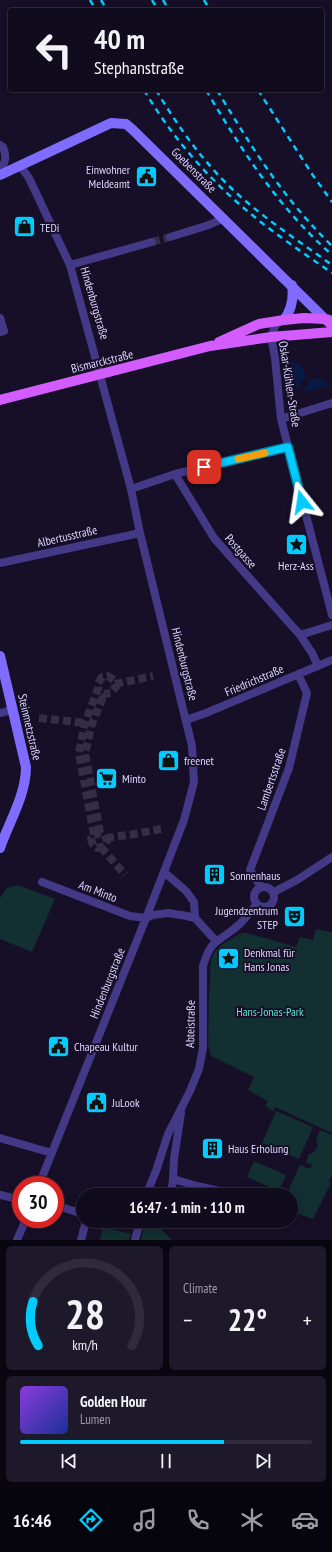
<!DOCTYPE html>
<meta charset="utf-8">
<style>
:root{--surface:#100b1d;--page:#1e192a;--text:#f1f3f6;--muted:#9c9ba4;--line:#302b3b;--accent:#01cbff}
body{margin:0;font-family:"PT Sans Narrow",sans-serif;background:var(--page);color:var(--text);height:100vh;display:flex;flex-direction:column;font-size:15px;white-space:nowrap}
*{box-sizing:border-box;margin:0}
p{font-size:13px;color:var(--muted)}
.icon{flex:none;width:22px;height:22px;fill:none;stroke:currentColor;stroke-width:2;stroke-linecap:round;stroke-linejoin:round}
.map{position:relative;height:1240px;overflow:hidden}
.panel{display:flex;flex-direction:column;gap:6px;padding:6px;background:#090610;flex:1}
.panel>*{flex:none}
.guide{position:absolute;left:8px;top:8px;width:316px;height:84px;border-radius:4px;box-shadow:0 2px 10px #0003,0 0 0 1px var(--line);background:#100b1d;color:var(--text);overflow:hidden}
.speed{position:absolute;left:12px;top:1176px;display:flex;gap:8px;font-size:20px;font-weight:700;text-align:center}
.speed>*{display:grid;place-content:center;width:52px;height:52px;border-radius:50%;background:var(--surface);box-shadow:0 2px 10px #0003,0 0 0 1px var(--line);line-height:1}
.speed .limit{border:6px solid #d22;background:#fff;color:#111}
.pin{position:absolute;display:grid;place-items:center;width:34px;height:34px;color:#fff;margin:-17px;border-radius:8px;box-shadow:0 2px 6px #0006}
.me{position:absolute;width:44px;margin:-22px;rotate:345deg;stroke-linejoin:round;filter:drop-shadow(0 0 3px #0008)}
.turn{display:flex;align-items:center;gap:14px;height:84px;padding:0 20px;font-size:18px}
.turn .icon{width:52px;height:52px;stroke-width:2.5}
.turn b{display:block;font-size:28px;line-height:34px}
.big{font-size:30px;font-weight:600;line-height:1.1}
.panel .card{flex:1;display:flex;flex-direction:column;justify-content:center;gap:6px;min-width:0;padding:0 14px;border-radius:6px;background:var(--page)}
.panel .dial{align-items:center;gap:0}
.dial svg{height:104px;overflow:visible;fill:none;stroke:var(--line);stroke-width:7;stroke-linecap:round;text-anchor:middle}
.dial text{fill:var(--text);stroke:none}
.song{display:flex;align-items:center;gap:12px}
.cover{width:48px;height:48px;border-radius:6px;background:linear-gradient(135deg,hsl(270 70% 55%),hsl(230 70% 35%))}
.played{height:4px;border-radius:2px;background:linear-gradient(90deg,var(--accent) 70%,var(--line) 70%)}
.keys{display:flex;justify-content:space-around;direction:ltr}
.heat{display:flex;justify-content:space-between;align-items:center;font-size:22px;direction:ltr}
.panel .tiles{flex:1;display:grid;gap:6px;grid-template-columns:1fr 1fr}
.card:last-child{grid-column:span 2}
.trip{position:absolute;left:76px;top:1188px;width:222px;height:40px;border-radius:20px;background:var(--surface);box-shadow:0 2px 10px #0003,0 0 0 1px var(--line);font-weight:600;line-height:40px;text-align:center}
.menu{display:flex;height:64px;justify-content:space-around;align-items:center;background:#06040c;color:var(--muted)}
.menu .icon{width:28px;height:28px}
.menu .current{color:var(--accent)}
.menu b{font-size:18px;color:var(--text)}
.map>svg:first-child{display:block}
.green{fill:#122f31}
.water{fill:#091946}
.lines{fill:none;stroke-linecap:round;stroke-linejoin:round}
.street-tunnel{stroke:#342d47;stroke-width:8;stroke-dasharray:8 4;stroke-linecap:butt}
.street{stroke:#443987;stroke-width:8}
.secondary{stroke:#7f6cff;stroke-width:10}
.primary{stroke:#d35cff;stroke-width:10}
.rail{stroke:#01cbff;stroke-width:2.5;stroke-dasharray:6 5;stroke-linecap:butt}
.route-casing{stroke:#0184a6;stroke-width:10}
.route{stroke:#01cbff;stroke-width:7}
.slow{stroke:#f59e0b;stroke-width:7}
.labels{text-anchor:middle;dominant-baseline:central;stroke-width:4;stroke-linejoin:round;paint-order:stroke}
.poi-label{font-size:12px;fill:#ded5ff;stroke:#160f27;text-anchor:start}
.street-label{font-size:12px;fill:#ded5ff;stroke:#160f27}
.park-label{font-size:12px;fill:#5de2cf;stroke:#160f27}
</style>
<div class="map">
<svg width="332" height="1240" viewBox="0 0 332 1240">
<rect width="100%" height="100%" fill="#160f27"/>
<path class="green" d="M 18,885 L 55,899 L 32,952 L 0,939 L 0,898 L 7,888 Z
M 316,929 L 332,932 L 332,1133 L 275,1107 L 273,1111 L 265,1106 L 268,1101 L 248,1090 L 254,1077 L 211,1056 L 208,1045 L 209,995 L 211,959 L 215,951 L 224,943 L 241,933 L 247,933 L 296,947 L 300,937 L 313,940 Z
M 276,1111 L 313,1127 L 299,1159 L 262,1143 Z
M 320,1130 L 332,1135 L 332,1174 L 329,1182 L 331,1183 L 313,1219 L 291,1211 L 291,1195 L 286,1195 L 300,1165 L 310,1169 L 312,1165 L 306,1162 L 309,1154 C 317,1152 319,1146 316,1139 Z
M 254,1161 L 286,1175 L 279,1191 L 247,1177 Z
M 145,1221 L 155,1223 L 172,1240 L 141,1240 Z
M 103,1227 L 131,1234 L 129,1240 L 100,1240 Z"/>
<path class="water" d="M 290,360 L 302,367 L 306,375 L 297,389 Z
M 319,378 L 331,385 L 303,392 L 311,379 Z"/>
<g class="lines">
<path class="street-tunnel" d="M 152,242 L 170,237
M 115,684 L 153,676
M 39,718 L 85,723
M 100,833 L 85,753 L 92,724 L 104,694
M 94,835 L 100,833 L 105,835 L 107,841 L 104,846 L 97,848 L 93,845 L 91,839 L 94,835 L 79,753 L 85,723 L 98,689 L 98,683 L 102,677 L 108,676 L 114,680 L 116,687 L 111,693 L 104,694 L 98,689
M 106,838 L 134,834 L 161,829
M 101,847 L 125,875"/>
<path class="street" d="M 0,145 L 3,147 C 6,155 7,162 0,168
M 19,166 L 24,171 L 29,178 L 70,265 L 131,489 L 140,533 L 192,746 L 194,782 L 184,820 L 146,918 L 39,1185
M 170,237 L 209,225 L 224,218
M 70,265 L 152,242
M 0,318 L 4,331 L 0,332
M 280,321 L 275,326 L 271,337 L 275,358 L 281,419 L 332,615
M 281,419 L 332,403
M 175,474 L 214,538 L 300,635 L 312,653 L 318,666
M 131,489 L 175,474 L 288,447
M 0,563 L 140,533
M 300,635 L 332,625
M 0,713 L 12,710
M 186,720 L 206,713 L 332,660
M 164,872 L 186,891 L 194,902 L 195,918
M 42,882 L 130,916 L 146,918 L 153,915 L 168,913 L 180,915
M254 897a10 10 0 1 1 20 0a10 10 0 1 1-20 0Z
M 261,887 L 250,870 L 289,768 L 307,693 L 298,674
M 274,892 L 297,880 L 332,857
M 182,915 L 195,918 L 216,941
M 0,1138 L 52,1153
M 173,1179 L 197,1186 L 237,1195
M 0,1195 L 21,1200
M 146,1195 L 156,1171 L 168,1134 L 190,1091 L 199,1069 L 203,1048 L 203,966 C 211,939 217,943 235,928 C 244,921 250,912 257,904
M 171,1195 L 173,1179 L 174,1159 L 181,1113
M 55,1205 L 83,1214
M 17,1240 L 26,1219
M 81,1240 L 86,1221
M 135,1240 L 140,1221"/>
<path class="secondary" d="M 0,175 L 111,123 L 126,124 L 133,130 L 325,319 L 330,320
M 284,320 C 292,309 294,298 292,285
M 0,656 L 26,767 C 26,795 9,822 0,848"/>
<path class="primary" d="M 219,342 L 259,324 L 284,320 L 304,318 L 325,319 L 332,325
M 0,400 L 210,346 L 271,337 L 332,332"/>
<path class="rail" d="M 90,0 L 96,10
M 101,0 L 107,10
M 152,0 L 158,10
M 163,0 L 169,10
M 204,0 L 210,10
M 144,90 C 172,137 208,179 251,214 C 276,235 305,254 332,273
M 156,90 C 176,123 198,155 226,183 C 257,214 296,239 332,265
M 206,90 C 243,152 277,206 332,255
M 217,90 C 252,148 283,198 332,246
M 258,90 L 312,174 L 332,202"/>
</g>
<g class="lines">
<defs>
<path id="route" d="M 204,467 L 288,447 L 302,502"/>
</defs>
<use href="#route" class="route-casing"/>
<use href="#route" class="route"/>
<path class="slow" d="M 238,459 L 265,453"/>
</g>
<defs>
<symbol id="civic-square" viewBox="-11 -11 22 22"><rect x="-9" y="-9" width="18" height="18" rx="4" fill="#01cbff" stroke="#160f27"/><path d="M-.6-6.5H3V-4.5H.6V-3L4-1V1h2V6H-6V1h2V-1L-.6-3ZM-1.2 2.5V6h2.4V2.5Z" fill="#111"/></symbol>
<symbol id="shop-square" viewBox="-11 -11 22 22"><rect x="-9" y="-9" width="18" height="18" rx="4" fill="#01cbff" stroke="#160f27"/><path d="M-5-2.5h2.3a2.7 3.5 0 0 1 5.4 0H5L5.5 6h-11ZM-1.5-2.5h3a1.5 2.3 0 0 0-3 0Z" fill="#111"/></symbol>
<symbol id="sight-square" viewBox="-11 -11 22 22"><rect x="-9" y="-9" width="18" height="18" rx="4" fill="#01cbff" stroke="#160f27"/><path d="M0-6L1.8-2.2L6-1.7L2.9 1.2L3.7 5.4L0 3.3L-3.7 5.4L-2.9 1.2L-6-1.7L-1.8-2.2Z" fill="#111"/></symbol>
<symbol id="supermarket-square" viewBox="-11 -11 22 22"><rect x="-9" y="-9" width="18" height="18" rx="4" fill="#01cbff" stroke="#160f27"/><path d="M-6-5.5h2.5l.6 2H6L4.5 2H-2.5L-4.4-4H-6ZM-1.5 3.2a1.3 1.3 0 1 0 .1 0ZM3 3.2a1.3 1.3 0 1 0 .1 0Z" fill="#111"/></symbol>
<symbol id="building-square" viewBox="-11 -11 22 22"><rect x="-9" y="-9" width="18" height="18" rx="4" fill="#01cbff" stroke="#160f27"/><path d="M-4-6H4V6H1V3H-1V6H-4ZM-2.5-4.3h1.7v1.8h-1.7ZM.8-4.3h1.7v1.8H.8ZM-2.5-1h1.7V.8h-1.7ZM.8-1h1.7V.8H.8Z" fill="#111"/></symbol>
<symbol id="theatre-square" viewBox="-11 -11 22 22"><rect x="-9" y="-9" width="18" height="18" rx="4" fill="#01cbff" stroke="#160f27"/><path d="M-5-5.5Q0-4 5-5.5V0Q5 5 0 6Q-5 5-5 0ZM-3.3-2.5H-1v1.5H-3.3ZM1-2.5H3.3v1.5H1ZM-2.8 1Q0 5.5 2.8 1Z" fill="#111"/></symbol>
</defs>
<g fill-rule="evenodd">
<use href="#civic-square" x="134" y="164" width="25" height="25"/>
<use href="#shop-square" x="12" y="214" width="25" height="25"/>
<use href="#sight-square" x="284" y="532" width="25" height="25"/>
<use href="#shop-square" x="156" y="748" width="25" height="25"/>
<use href="#supermarket-square" x="94" y="766" width="25" height="25"/>
<use href="#building-square" x="202" y="862" width="25" height="25"/>
<use href="#theatre-square" x="282" y="904" width="25" height="25"/>
<use href="#sight-square" x="216" y="946" width="25" height="25"/>
<use href="#civic-square" x="46" y="1034" width="25" height="25"/>
<use href="#civic-square" x="84" y="1090" width="25" height="25"/>
<use href="#building-square" x="200" y="1136" width="25" height="25"/>
</g>
<g class="labels">
<g class="poi-label">
<text x="130" y="169" text-anchor="end">Einwohner<tspan x="130" dy="14">Meldeamt</tspan></text>
<text x="40" y="227">TEDi</text>
<text x="296" y="565" text-anchor="middle">Herz-Ass</text>
<text x="184" y="760">freenet</text>
<text x="122" y="778">Minto</text>
<text x="230" y="875">Sonnenhaus</text>
<text x="278" y="910" text-anchor="end">Jugendzentrum<tspan x="278" dy="14">STEP</tspan></text>
<text x="244" y="952">Denkmal für<tspan x="244" dy="14">Hans Jonas</tspan></text>
<text x="74" y="1046">Chapeau Kultur</text>
<text x="112" y="1102">JuLook</text>
<text x="228" y="1148">Haus Erholung</text>
</g>
<g class="street-label">
<text transform="translate(194 170) rotate(45)">Goebenstraße</text>
<text transform="translate(95 303) rotate(74)">Hindenburgstraße</text>
<text transform="translate(102 361) rotate(-14)">Bismarckstraße</text>
<text transform="translate(290 384) rotate(81)">Oskar-Kühlen-Straße</text>
<text transform="translate(67 536) rotate(-13)">Albertusstraße</text>
<text transform="translate(241 551) rotate(49)">Postgasse</text>
<text transform="translate(185 664) rotate(76)">Hindenburgstraße</text>
<text transform="translate(254 680) rotate(-23)">Friedrichstraße</text>
<text transform="translate(30 727) rotate(77)">Steinmetzstraße</text>
<text transform="translate(271 779) rotate(-71)">Lambertsstraße</text>
<text transform="translate(98 891) rotate(21)">Am Minto</text>
<text transform="translate(107 983) rotate(-68)">Hindenburgstraße</text>
<text transform="translate(190 1024) rotate(-89)">Abteistraße</text>
</g>
<g class="park-label">
<text x="270" y="1011">Hans-Jonas-Park</text>
</g>
</g>
</svg>
<div class="speed"><div class="limit">30</div></div>
<div class="pin" style="left:204px;top:467px;background:#d93025"><svg class="icon" aria-label="arrive" viewBox="0 0 24 24"><path d="M6 21V4h12l-3 4 3 4H6"/></svg></div>
<svg class="me" style="left:302px;top:502px" viewBox="-20 -20 40 40"><path d="M0-17L14 15 0 8-14 15z" fill="#01cbff" stroke="#fff" stroke-width="4"/></svg>
<div class="trip">16:47 · 1 min · 110 m</div>
<div class="guide">
<div class="turn"><svg class="icon" aria-label="left" viewBox="0 0 24 24"><path d="M17 20v-9H6M10 6l-5 5 5 5"/></svg><div><b>40 m</b>Stephanstraße</div></div>
</div>
</div>
<section class="panel">
<div class="tiles">
<div class="card dial"><svg viewBox="0 0 100 80">
<path d="M14 69A42 42 0 1 1 86 69"/>
<path d="M14 69A42 42 0 0 1 10 35" stroke="#01cbff"/>
<text x="50" y="56" font-size="32" font-weight="700">28</text>
<text x="50" y="72" font-size="11">km/h</text>
</svg></div>
<div class="card"><p>Climate</p>
<div class="heat"><a>−</a><b class="big">22°</b><a>+</a></div>
</div>
<div class="card">
<div class="song"><i class="cover"></i><div><b>Golden Hour</b><p>Lumen</p></div></div>
<div class="played"></div>
<div class="keys"><svg class="icon" aria-label="previous" viewBox="0 0 24 24"><path d="M18 5L8 12l10 7zM5 5v14"/></svg><svg class="icon" aria-label="pause" viewBox="0 0 24 24"><path d="M8 5v14M16 5v14"/></svg><svg class="icon" aria-label="next" viewBox="0 0 24 24"><path d="M6 5l10 7-10 7zM19 5v14"/></svg></div>
</div>
</div>
</section>
<nav class="menu">
<b>16:46</b>
<svg class="icon current" aria-label="directions" viewBox="0 0 24 24"><path d="M12 3l9 9-9 9-9-9zM9 14v-3h6M13 9l2 2-2 2"/></svg>
<svg class="icon" aria-label="music" viewBox="0 0 24 24"><path d="M9 18V5l10-2v13"/><circle cx="6" cy="18" r="3"/><circle cx="16" cy="16" r="3"/></svg>
<svg class="icon" aria-label="phone" viewBox="0 0 24 24"><path d="M5 4h4l2 5-3 2q2 4 5 5l2-3 5 2v4C11 20 4 13 5 4z"/></svg>
<svg class="icon" aria-label="climate" viewBox="0 0 24 24"><path d="M12 3v18M4 7l16 10M4 17L20 7"/></svg>
<svg class="icon" aria-label="car" viewBox="0 0 24 24"><path d="M5 17H2v-5l4-1 3-4h7l3 4 3 1v5h-3M9 17h6M6 11h13"/><circle cx="7" cy="17" r="2"/><circle cx="17" cy="17" r="2"/></svg>
</nav>
